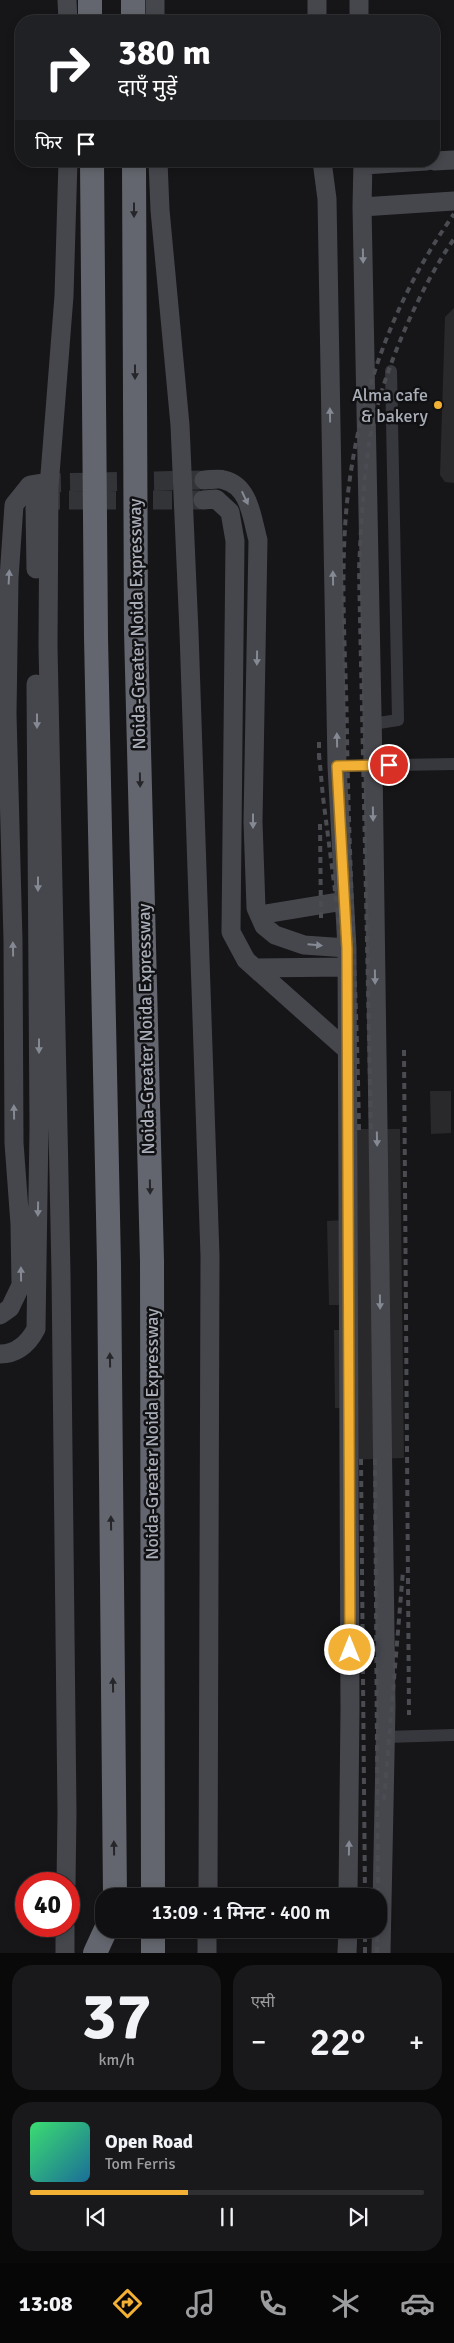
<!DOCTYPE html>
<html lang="hi">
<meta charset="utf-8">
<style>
:root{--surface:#101012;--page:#19191b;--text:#f1f3f6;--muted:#9c9d9f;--line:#303032;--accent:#f2b134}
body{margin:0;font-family:Signika,"Noto Sans Devanagari",sans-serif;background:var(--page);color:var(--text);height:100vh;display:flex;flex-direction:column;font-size:19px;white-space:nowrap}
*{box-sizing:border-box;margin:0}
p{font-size:16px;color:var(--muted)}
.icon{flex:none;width:28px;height:28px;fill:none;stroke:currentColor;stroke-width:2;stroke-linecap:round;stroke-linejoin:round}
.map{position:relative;height:1953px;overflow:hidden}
.sheet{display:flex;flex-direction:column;gap:12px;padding:12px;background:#09090a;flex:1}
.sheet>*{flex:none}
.hud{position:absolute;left:15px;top:15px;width:425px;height:152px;border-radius:20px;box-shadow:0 2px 8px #0003,0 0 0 1px var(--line);background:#202124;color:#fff;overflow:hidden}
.speed{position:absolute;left:15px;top:1872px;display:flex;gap:10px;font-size:25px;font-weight:700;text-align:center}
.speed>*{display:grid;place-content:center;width:65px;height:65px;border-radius:50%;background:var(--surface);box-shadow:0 2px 8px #0003,0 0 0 1px var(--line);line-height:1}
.speed .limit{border:8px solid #d22;background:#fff;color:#111}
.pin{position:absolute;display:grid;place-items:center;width:42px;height:42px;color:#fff;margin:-21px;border:2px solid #fff;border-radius:50%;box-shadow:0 1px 5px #0007}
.me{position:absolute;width:55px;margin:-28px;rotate:0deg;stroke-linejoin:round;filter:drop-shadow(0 0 4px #0008)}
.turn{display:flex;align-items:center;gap:18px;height:105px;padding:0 20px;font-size:22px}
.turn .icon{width:65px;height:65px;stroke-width:2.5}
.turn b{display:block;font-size:35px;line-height:42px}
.then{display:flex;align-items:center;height:48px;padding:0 20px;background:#0003;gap:10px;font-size:19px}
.big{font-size:38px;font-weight:600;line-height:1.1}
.sheet .widget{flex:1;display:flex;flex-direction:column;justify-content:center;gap:8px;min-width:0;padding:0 18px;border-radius:20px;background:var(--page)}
.sheet .dial{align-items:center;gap:0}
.dial b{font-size:65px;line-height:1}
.song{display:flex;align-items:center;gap:15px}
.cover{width:60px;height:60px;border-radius:8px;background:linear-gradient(135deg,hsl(140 70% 55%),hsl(200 70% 35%))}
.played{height:5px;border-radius:2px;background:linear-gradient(90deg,var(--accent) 40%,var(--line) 40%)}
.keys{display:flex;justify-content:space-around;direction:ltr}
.heat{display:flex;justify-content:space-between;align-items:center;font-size:28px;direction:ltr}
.sheet .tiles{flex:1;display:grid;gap:12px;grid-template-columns:1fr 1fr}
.widget:last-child{grid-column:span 2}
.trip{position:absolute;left:95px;top:1888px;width:292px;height:50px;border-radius:20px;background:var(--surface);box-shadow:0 2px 8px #0003,0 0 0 1px var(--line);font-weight:600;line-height:50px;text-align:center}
.tab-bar{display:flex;height:80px;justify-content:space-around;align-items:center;background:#060607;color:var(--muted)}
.tab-bar .icon{width:35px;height:35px}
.tab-bar .current{color:var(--accent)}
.tab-bar b{font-size:22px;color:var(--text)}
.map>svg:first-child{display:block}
.building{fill:#29292c}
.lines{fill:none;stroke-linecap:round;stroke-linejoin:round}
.secondary-tunnel{stroke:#333438;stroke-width:19;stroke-dasharray:19 9;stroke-linecap:butt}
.street{stroke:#37383d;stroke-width:12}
.secondary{stroke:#45474d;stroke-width:19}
.highway{stroke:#63666e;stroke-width:24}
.rail{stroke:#4a4c52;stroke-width:4;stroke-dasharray:6 5;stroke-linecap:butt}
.oneway{fill:#26262a}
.oneway2{fill:#858993}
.route-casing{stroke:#9d7322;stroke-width:12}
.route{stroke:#f2b134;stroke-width:9}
.poi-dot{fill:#f2b134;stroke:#111113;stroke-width:2}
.labels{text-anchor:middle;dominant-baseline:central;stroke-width:5;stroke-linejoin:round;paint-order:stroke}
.poi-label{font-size:18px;fill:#a8adb8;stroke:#111113;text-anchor:end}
.street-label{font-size:18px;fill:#a8adb8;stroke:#111113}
</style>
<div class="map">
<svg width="454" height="1953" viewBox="0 0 454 1953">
<rect width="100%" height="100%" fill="#161618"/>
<path class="building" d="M 454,308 L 454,483 L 445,482 L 440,475 L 445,317 Z
M 430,1091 L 451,1091 L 451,1133 L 431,1134 Z
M 352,1129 L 400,1129 L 404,1458 L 344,1460 L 344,1408 L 335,1408 L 334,1330 L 343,1330 L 343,1305 L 329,1305 L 327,1221 L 345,1220 Z"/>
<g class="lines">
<path class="secondary-tunnel" d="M 42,483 L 204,480
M 41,500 L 203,500"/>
<path class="street" d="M 372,724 L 398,720 L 391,371
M 337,766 L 454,764
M 385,1737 L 454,1735"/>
<path class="secondary" d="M 67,0 L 68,21
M 155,0 L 155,21
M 317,0 L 317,21
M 359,0 L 359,21
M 158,161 L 160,210 L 180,425 L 189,632 L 210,1256 L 208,1896
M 322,161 L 327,199 L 337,766 L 347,948 L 350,1709 L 348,1896
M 363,161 L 362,207 L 373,765 L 386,1706 L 381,1953
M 434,161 L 454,160
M 364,165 L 426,161
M 362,207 L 454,201
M 204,480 C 211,480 219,478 224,480 C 250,486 252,519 258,540 L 253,822 L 256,908 L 264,926 L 275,935 L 304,945 L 347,948
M 203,500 L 216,499 L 230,512 L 235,541 L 231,932 L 246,960 L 347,1050
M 36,569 L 35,508 L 41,500
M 259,915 L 344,901
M 255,968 L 347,967
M 0,1315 L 10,1308 L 21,1285 L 20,1224 L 14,1143 L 13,940 L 7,714 L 9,578 L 14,505 L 30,485 L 42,483
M 0,1354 C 17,1354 28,1344 36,1329 L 39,1128 L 36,684
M 66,1884 L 67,1813 L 61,1273 L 48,646 L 49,487 L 64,296 L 68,161
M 65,1953 L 65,1926
M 207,1953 L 207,1929
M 347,1953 L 348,1929"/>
<path class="highway" d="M 90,0 L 90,21
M 133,0 L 133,21
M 92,161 L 96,637 L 109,1264 L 115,1896
M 134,161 L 136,631 L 152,1261 L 153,1896
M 153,1929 L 153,1953
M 95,1953 L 106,1929"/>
<path class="rail" d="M 319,754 L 323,797 L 349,1000
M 319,759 L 319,737
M 320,824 L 321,918
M 404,1050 L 409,1715
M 371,1129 L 359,570 C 361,526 363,482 370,438 C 380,379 419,288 454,239
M 359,1130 C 357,998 349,866 347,734 C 346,654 339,572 348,493 C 360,392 395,297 454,214
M 361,1459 L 365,1896
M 375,1459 L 378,1896
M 384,1800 L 403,1571
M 365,1953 L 365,1929
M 377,1953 L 377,1929"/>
</g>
<defs><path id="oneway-solid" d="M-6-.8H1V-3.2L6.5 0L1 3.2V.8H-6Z" transform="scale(1.25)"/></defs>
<g class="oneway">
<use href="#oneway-solid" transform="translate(134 210) rotate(90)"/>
<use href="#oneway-solid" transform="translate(135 372) rotate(90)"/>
<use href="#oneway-solid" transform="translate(140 780) rotate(89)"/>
<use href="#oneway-solid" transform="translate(150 1187) rotate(89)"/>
<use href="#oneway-solid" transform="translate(110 1360) rotate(-91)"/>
<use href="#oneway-solid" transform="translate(111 1523) rotate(-91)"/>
<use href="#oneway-solid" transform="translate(113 1685) rotate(-91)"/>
<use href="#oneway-solid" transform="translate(114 1848) rotate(-91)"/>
</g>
<g class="oneway2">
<use href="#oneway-solid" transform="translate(363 256) rotate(89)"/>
<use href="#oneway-solid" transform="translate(330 415) rotate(-91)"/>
<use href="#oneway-solid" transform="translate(245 498) rotate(65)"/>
<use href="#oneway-solid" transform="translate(9 577) rotate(-87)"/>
<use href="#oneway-solid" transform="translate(333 578) rotate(-91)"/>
<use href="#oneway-solid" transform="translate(257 658) rotate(91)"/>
<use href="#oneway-solid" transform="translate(37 721) rotate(90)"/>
<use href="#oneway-solid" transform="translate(337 740) rotate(-91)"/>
<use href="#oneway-solid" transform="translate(373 814) rotate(89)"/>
<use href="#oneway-solid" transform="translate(253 821) rotate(90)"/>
<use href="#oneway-solid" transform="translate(38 884) rotate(90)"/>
<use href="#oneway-solid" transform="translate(315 945) rotate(5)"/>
<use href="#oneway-solid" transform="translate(13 949) rotate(-91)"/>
<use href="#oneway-solid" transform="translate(375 977) rotate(89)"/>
<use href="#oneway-solid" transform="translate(39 1046) rotate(90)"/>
<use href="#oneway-solid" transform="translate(14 1112) rotate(-91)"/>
<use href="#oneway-solid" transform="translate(377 1139) rotate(89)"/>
<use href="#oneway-solid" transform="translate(38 1209) rotate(91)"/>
<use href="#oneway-solid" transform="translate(21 1274) rotate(-91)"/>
<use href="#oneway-solid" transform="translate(380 1302) rotate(89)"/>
<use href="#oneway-solid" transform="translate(349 1848) rotate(-89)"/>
</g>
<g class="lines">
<defs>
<path id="route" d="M 350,1650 L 347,948 L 337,766 L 389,765"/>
</defs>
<use href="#route" class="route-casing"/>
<use href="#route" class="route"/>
</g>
<circle class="poi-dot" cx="438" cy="405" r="5"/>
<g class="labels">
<g class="poi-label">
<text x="428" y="395">Alma cafe<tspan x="428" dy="21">&amp; bakery</tspan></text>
</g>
<g class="street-label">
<text transform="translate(137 624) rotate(-91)">Noida-Greater Noida Expressway</text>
<text transform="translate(146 1029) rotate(-91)">Noida-Greater Noida Expressway</text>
<text transform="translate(152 1434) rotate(-90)">Noida-Greater Noida Expressway</text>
</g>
</g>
</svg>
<div class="speed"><div class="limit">40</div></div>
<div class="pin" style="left:389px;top:765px;background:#d93025"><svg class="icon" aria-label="arrive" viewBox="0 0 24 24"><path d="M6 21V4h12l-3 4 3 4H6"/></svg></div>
<svg class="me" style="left:350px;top:1650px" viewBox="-20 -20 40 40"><circle r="17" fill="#f2b134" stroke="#fff" stroke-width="3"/><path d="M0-11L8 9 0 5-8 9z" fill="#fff"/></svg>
<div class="trip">13:09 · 1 मिनट · 400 m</div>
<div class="hud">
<div class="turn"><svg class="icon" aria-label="right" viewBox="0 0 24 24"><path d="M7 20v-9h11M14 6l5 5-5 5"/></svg><div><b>380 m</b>दाएँ मुड़ें</div></div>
<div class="then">फिर<svg class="icon" aria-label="arrive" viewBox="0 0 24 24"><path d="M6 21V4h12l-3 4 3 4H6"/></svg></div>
</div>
</div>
<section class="sheet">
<div class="tiles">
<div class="widget dial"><b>37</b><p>km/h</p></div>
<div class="widget"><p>एसी</p>
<div class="heat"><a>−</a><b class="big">22°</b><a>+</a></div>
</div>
<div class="widget">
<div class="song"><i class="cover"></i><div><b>Open Road</b><p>Tom Ferris</p></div></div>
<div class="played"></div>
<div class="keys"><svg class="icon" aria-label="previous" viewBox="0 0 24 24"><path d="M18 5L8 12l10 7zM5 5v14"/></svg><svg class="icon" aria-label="pause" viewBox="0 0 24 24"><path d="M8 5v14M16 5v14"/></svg><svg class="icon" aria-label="next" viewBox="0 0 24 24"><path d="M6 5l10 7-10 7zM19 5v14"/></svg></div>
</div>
</div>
</section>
<nav class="tab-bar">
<b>13:08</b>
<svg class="icon current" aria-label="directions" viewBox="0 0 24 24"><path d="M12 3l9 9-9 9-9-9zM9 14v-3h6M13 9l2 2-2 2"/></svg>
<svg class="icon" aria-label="music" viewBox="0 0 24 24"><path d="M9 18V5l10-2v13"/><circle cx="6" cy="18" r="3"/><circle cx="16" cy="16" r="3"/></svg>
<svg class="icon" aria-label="phone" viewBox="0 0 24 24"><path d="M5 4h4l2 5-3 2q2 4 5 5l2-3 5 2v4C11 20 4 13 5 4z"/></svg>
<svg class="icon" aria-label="climate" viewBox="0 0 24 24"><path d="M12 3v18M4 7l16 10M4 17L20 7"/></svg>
<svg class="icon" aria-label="car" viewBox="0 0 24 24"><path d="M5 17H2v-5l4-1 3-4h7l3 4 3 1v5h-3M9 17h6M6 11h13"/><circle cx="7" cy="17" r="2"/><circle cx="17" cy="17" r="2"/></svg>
</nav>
